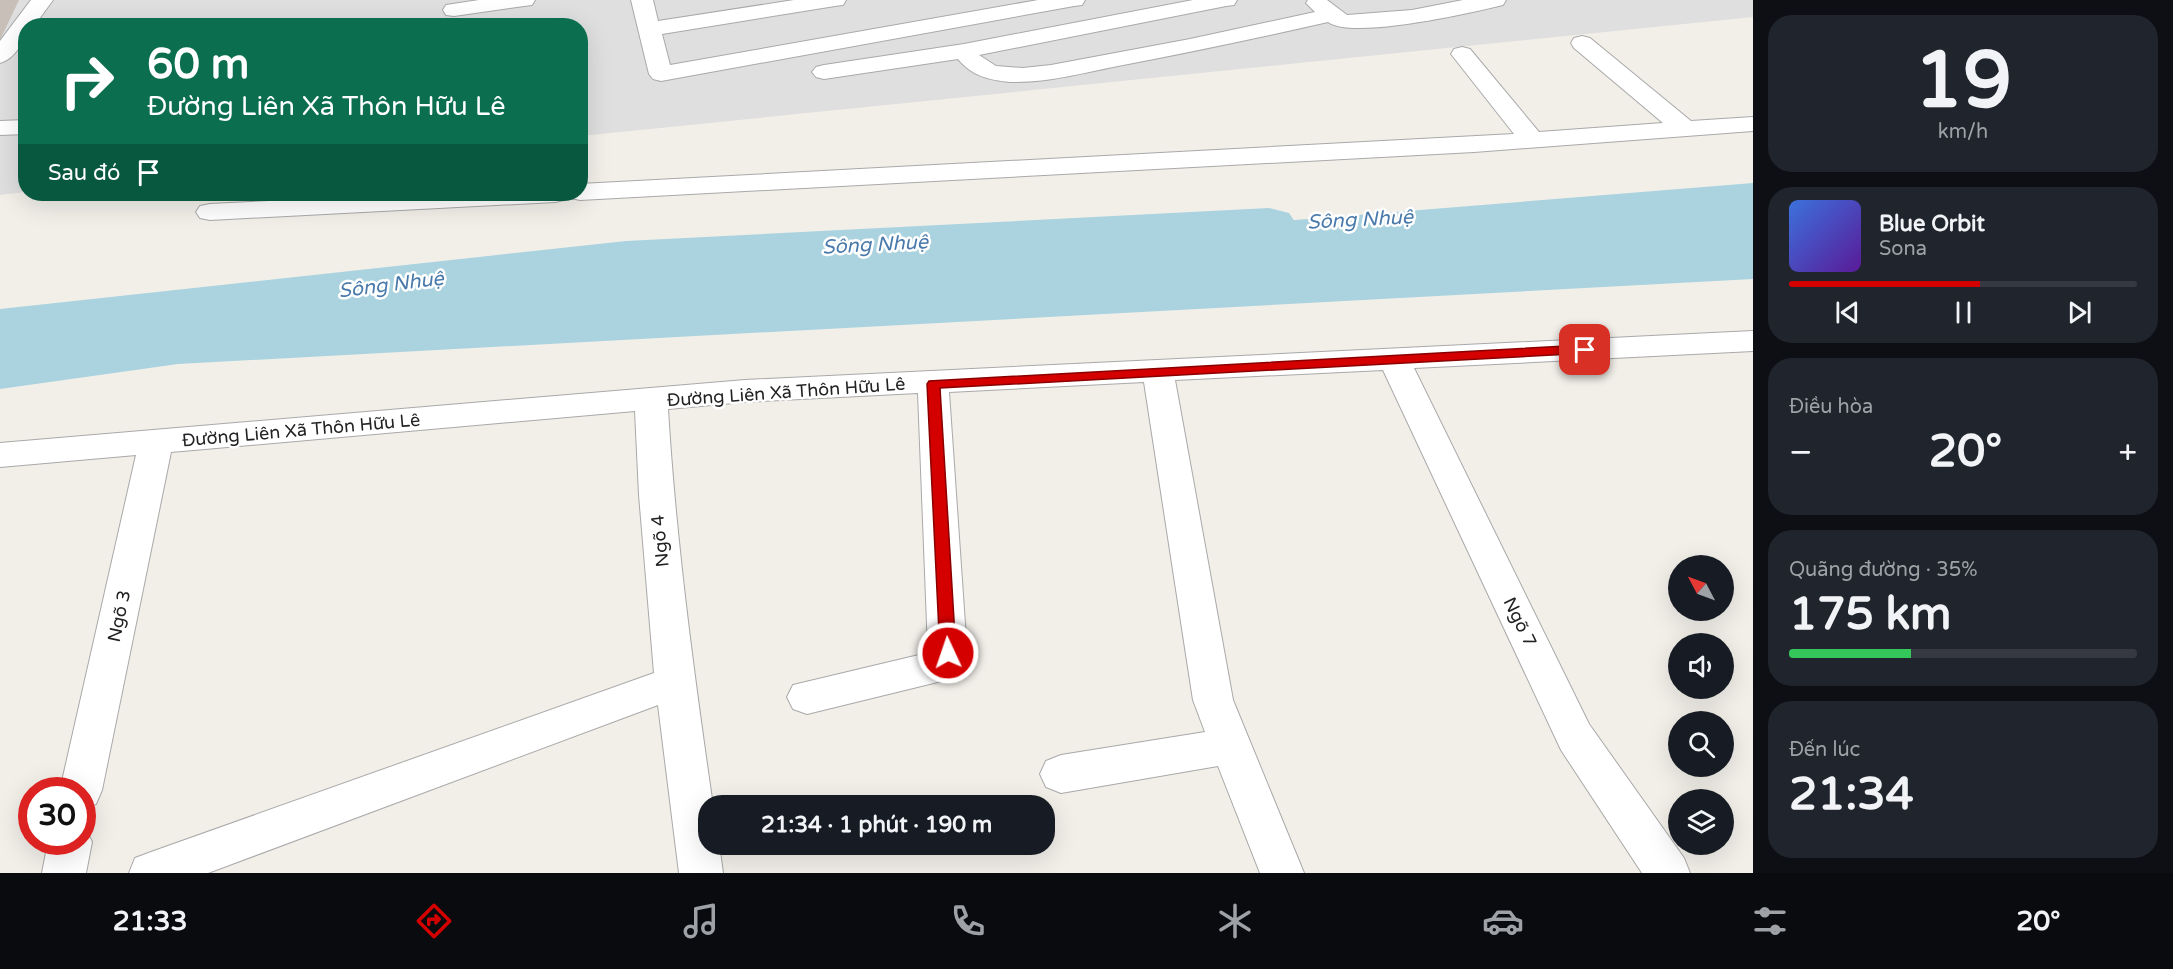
<!DOCTYPE html>
<html lang="vi">
<meta charset="utf-8">
<style>
:root{--surface:#171b24;--page:#20242c;--text:#f1f3f6;--muted:#9ea1a6;--line:#363941;--accent:#d40000}
body{margin:0;font-family:"Varela Round",sans-serif;background:var(--page);color:var(--text);height:100vh;display:flex;flex-direction:column;font-size:22px;white-space:nowrap}
*{box-sizing:border-box;margin:0}
p{font-size:20px;color:var(--muted)}
.icon{flex:none;width:33px;height:33px;fill:none;stroke:currentColor;stroke-width:2;stroke-linecap:round;stroke-linejoin:round}
.map{position:relative;flex:1;overflow:hidden}
.sheet{display:flex;flex-direction:column;gap:15px;padding:15px;background:#0d0f14;width:420px}
.sheet>*{flex:none}
.banner{position:absolute;left:18px;top:18px;width:570px;height:183px;border-radius:24px;box-shadow:0 6px 24px #0002;background:#0b6e4f;color:#fff;overflow:hidden}
.needle{width:39px;rotate:311deg}
.fabs{position:absolute;left:1668px;top:555px;display:grid;gap:12px}
.fabs a{display:grid;place-items:center;width:66px;height:66px;border-radius:50%;background:var(--surface);box-shadow:0 6px 24px #0002;font-size:30px}
.speed{position:absolute;left:18px;top:777px;display:flex;gap:12px;font-size:30px;font-weight:700;text-align:center}
.speed>*{display:grid;place-content:center;width:78px;height:78px;border-radius:50%;background:var(--surface);box-shadow:0 6px 24px #0002;line-height:1}
.speed .limit{border:9px solid #d22;background:#fff;color:#111}
.pin{position:absolute;display:grid;place-items:center;width:51px;height:51px;color:#fff;margin:-26px;border-radius:12px;box-shadow:0 3px 9px #0006}
.me{position:absolute;width:66px;margin:-33px;rotate:357deg;stroke-linejoin:round;filter:drop-shadow(0 0 4px #0008)}
.turn{display:flex;align-items:center;gap:21px;height:126px;padding:0 30px;font-size:27px}
.turn .icon{width:78px;height:78px;stroke-width:2.5}
.turn b{display:block;font-size:42px;line-height:51px}
.then{display:flex;align-items:center;height:57px;padding:0 30px;background:#0003;gap:12px;font-size:22px}
.big{font-size:45px;font-weight:800;line-height:1.1}
.sheet .card{flex:1;display:flex;flex-direction:column;justify-content:center;gap:9px;min-width:0;padding:0 21px;border-radius:24px;background:var(--page)}
.sheet .dial{align-items:center;gap:0}
.dial b{font-size:78px;line-height:1}
.song{display:flex;align-items:center;gap:18px}
.cover{width:72px;height:72px;border-radius:9px;background:linear-gradient(135deg,hsl(220 70% 55%),hsl(270 70% 35%))}
.played{height:6px;border-radius:3px;background:linear-gradient(90deg,var(--accent) 55%,var(--line) 55%)}
.keys{display:flex;justify-content:space-around;direction:ltr}
.heat{display:flex;justify-content:space-between;align-items:center;font-size:33px;direction:ltr}
.charge{height:9px;border-radius:4px;background:linear-gradient(90deg,#34c759 35%,var(--line) 0)}
.trip{position:absolute;left:698px;top:795px;width:357px;height:60px;border-radius:24px;background:var(--surface);box-shadow:0 6px 24px #0002;font-weight:800;line-height:60px;text-align:center}
.tabs{display:flex;height:96px;justify-content:space-around;align-items:center;background:#090b0e;color:var(--muted)}
.tabs .icon{width:42px;height:42px}
.tabs .current{color:var(--accent)}
.tabs b{font-size:27px;color:var(--text)}
main{display:flex;flex:1;min-height:0}
.map>svg:first-child{display:block}
.residential{fill:#e0dfdf}
.water{fill:#aad3df}
.lines{fill:none;stroke-linecap:round;stroke-linejoin:round}
.river{fill:#aad3df;fill-rule:evenodd}
.building{fill:#c7bfb8}
.minor-casing{stroke:#a9a9a9;stroke-width:2}
.minor{fill:#fff;fill-rule:evenodd}
.route{fill:#d40000;stroke:#8a0000;stroke-width:1.5}
.labels{text-anchor:middle;dominant-baseline:central;stroke-width:5;stroke-linejoin:round;paint-order:stroke}
.street-label{font-size:18px;fill:#222;stroke:#fff}
.water-label{font-size:20px;font-style:italic;fill:#4a7aab;stroke:#fff}
</style>
<main>
<div class="map">
<svg width="1753" height="873" viewBox="0 0 1753 873">
<rect width="100%" height="100%" fill="#f2efe9"/>
<path class="residential" d="M 0,0 L 1753,0 L 1753,17 L 581,136 L 580,26 L 26,26 L 25,192 L 0,195 Z"/>
<path class="water" d="M 1753,183 L 1753,279 L 178,364 L 0,389 L 0,325 Z"/>
<g class="lines">
<path class="river" d="M 1269,208 L 1289,213 L 1297,225 L 1289,237 L 1269,242 L 626,275 L 0,349 L 0,309 L 626,241 Z"/>
</g>
<path class="building" d="M 0,0 L 19,0 L 0,40 Z"/>
<g class="lines">
<defs>
<path id="minor" d="M 31,0 L 53,0 L 34,26 L 26,26 C 26,40 15,59 0,63 L 0,41 Z
M 479,0 L 535,0 L 532,5 L 524,6 L 454,16 L 446,15 L 443,10 L 446,5 Z
M 631,0 L 653,0 L 658,21 L 794,0 L 846,0 L 843,5 L 835,6 L 662,34 L 670,65 L 1038,0 L 1085,0 L 1082,5 L 1074,6 L 661,81 L 653,79 L 649,74 Z
M 1193,0 L 1237,0 L 1234,5 L 1226,6 L 979,55 L 996,66 L 1023,68 L 1051,65 L 1190,39 L 1315,12 L 1306,3 L 1308,0 L 1327,0 L 1347,15 L 1412,10 L 1463,0 L 1506,0 L 1503,5 C 1470,13 1352,40 1328,22 C 1258,38 1188,53 1118,66 C 1083,73 1046,83 1010,82 C 989,80 972,76 958,59 L 824,79 L 816,77 L 812,72 L 816,67 L 824,65 L 964,44 Z
M 1582,36 L 1590,38 L 1691,121 L 1753,117 L 1753,131 L 1474,152 L 580,200 L 571,198 L 568,194 L 564,200 L 555,202 L 210,220 L 200,218 L 196,212 L 200,206 L 210,204 L 411,194 L 580,194 L 580,184 L 1514,134 L 1451,54 L 1454,49 L 1462,47 L 1470,49 L 1539,132 L 1663,123 L 1574,48 L 1571,43 L 1574,38 Z
M 26,120 L 26,134 L 0,135 L 0,121 Z
M 1753,331 L 1753,351 L 1414,368 L 1589,724 L 1684,858 L 1690,873 L 1642,873 L 1561,750 L 1383,370 L 1175,380 L 1233,700 L 1304,873 L 1260,873 L 1218,766 L 1061,793 L 1046,787 L 1040,774 L 1046,761 L 1061,755 L 1205,732 L 1193,700 L 1144,382 L 949,392 L 967,653 L 956,674 L 946,680 L 807,714 L 793,709 L 787,697 L 793,685 L 923,654 L 928,650 L 918,393 L 745,402 L 668,409 C 676,542 694,674 713,806 L 708,806 L 708,844 L 719,844 L 723,873 L 679,873 L 658,705 L 208,873 L 129,873 L 135,858 L 151,852 L 654,673 L 639,495 L 635,411 L 171,452 L 102,790 L 96,804 L 82,809 L 82,790 L 60,790 L 136,455 L 0,467 L 0,443 L 745,380 Z
M 82,826 L 85,827 L 92,842 L 86,873 L 42,873 L 48,842 L 82,842 Z"/>
</defs>
<use href="#minor" class="minor-casing"/>
<use href="#minor" class="minor"/>
</g>
<path class="route" d="M 1585,345 L 1590,347 L 1592,350 L 1590,353 L 940,388 L 956,653 L 954,657 L 948,659 L 942,657 L 940,653 L 927,384 L 929,381 Z"/>
<g class="labels">
<g class="street-label">
<text transform="translate(786 392) rotate(-4)">Đường Liên Xã Thôn Hữu Lê</text>
<text transform="translate(301 430) rotate(-5)">Đường Liên Xã Thôn Hữu Lê</text>
<text transform="translate(660 541) rotate(-96)">Ngõ 4</text>
<text transform="translate(119 616) rotate(-78)">Ngõ 3</text>
<text transform="translate(1520 622) rotate(64)">Ngõ 7</text>
</g>
<g class="water-label">
<text transform="translate(1360 220) rotate(-3)">Sông Nhuệ</text>
<text transform="translate(875 245) rotate(-3)">Sông Nhuệ</text>
<text transform="translate(391 285) rotate(-7)">Sông Nhuệ</text>
</g>
</g>
</svg>
<div class="fabs">
<a><svg class="needle" viewBox="-14 -14 28 28"><path d="M0-13l5 13h-10z" fill="#e53935"/><path d="M0 13l5-13h-10z" fill="#9ea1a6"/></svg></a>
<a><svg class="icon" aria-label="sound" viewBox="0 0 24 24"><path d="M4 9h4l5-4v14l-5-4H4zM17 9q2 3 0 6"/></svg></a>
<a><svg class="icon" aria-label="search" viewBox="0 0 24 24"><circle cx="10" cy="10" r="6"/><path d="M15 15l6 6"/></svg></a>
<a><svg class="icon" aria-label="layers" viewBox="0 0 24 24"><path d="M12 4l9 5-9 5-9-5zM3 14l9 5 9-5"/></svg></a>
</div>
<div class="speed"><div class="limit">30</div></div>
<div class="pin" style="left:1585px;top:350px;background:#d93025"><svg class="icon" aria-label="arrive" viewBox="0 0 24 24"><path d="M6 21V4h12l-3 4 3 4H6"/></svg></div>
<svg class="me" style="left:948px;top:653px" viewBox="-20 -20 40 40"><circle r="17" fill="#d40000" stroke="#fff" stroke-width="3"/><path d="M0-11L8 9 0 5-8 9z" fill="#fff"/></svg>
<div class="trip">21:34 · 1 phút · 190 m</div>
<div class="banner">
<div class="turn"><svg class="icon" aria-label="right" viewBox="0 0 24 24"><path d="M7 20v-9h11M14 6l5 5-5 5"/></svg><div><b>60 m</b>Đường Liên Xã Thôn Hữu Lê</div></div>
<div class="then">Sau đó<svg class="icon" aria-label="arrive" viewBox="0 0 24 24"><path d="M6 21V4h12l-3 4 3 4H6"/></svg></div>
</div>
</div>
<section class="sheet">
<div class="card dial"><b>19</b><p>km/h</p></div>
<div class="card">
<div class="song"><i class="cover"></i><div><b>Blue Orbit</b><p>Sona</p></div></div>
<div class="played"></div>
<div class="keys"><svg class="icon" aria-label="previous" viewBox="0 0 24 24"><path d="M18 5L8 12l10 7zM5 5v14"/></svg><svg class="icon" aria-label="pause" viewBox="0 0 24 24"><path d="M8 5v14M16 5v14"/></svg><svg class="icon" aria-label="next" viewBox="0 0 24 24"><path d="M6 5l10 7-10 7zM19 5v14"/></svg></div>
</div>
<div class="card"><p>Điều hòa</p>
<div class="heat"><a>−</a><b class="big">20°</b><a>+</a></div>
</div>
<div class="card"><p>Quãng đường · 35%</p><b class="big">175 km</b><div class="charge"></div></div>
<div class="card"><p>Đến lúc</p><b class="big">21:34</b></div>
</section>
</main>
<nav class="tabs">
<b>21:33</b>
<svg class="icon current" aria-label="directions" viewBox="0 0 24 24"><path d="M12 3l9 9-9 9-9-9zM9 14v-3h6M13 9l2 2-2 2"/></svg>
<svg class="icon" aria-label="music" viewBox="0 0 24 24"><path d="M9 18V5l10-2v13"/><circle cx="6" cy="18" r="3"/><circle cx="16" cy="16" r="3"/></svg>
<svg class="icon" aria-label="phone" viewBox="0 0 24 24"><path d="M5 4h4l2 5-3 2q2 4 5 5l2-3 5 2v4C11 20 4 13 5 4z"/></svg>
<svg class="icon" aria-label="climate" viewBox="0 0 24 24"><path d="M12 3v18M4 7l16 10M4 17L20 7"/></svg>
<svg class="icon" aria-label="car" viewBox="0 0 24 24"><path d="M5 17H2v-5l4-1 3-4h7l3 4 3 1v5h-3M9 17h6M6 11h13"/><circle cx="7" cy="17" r="2"/><circle cx="17" cy="17" r="2"/></svg>
<svg class="icon" aria-label="filters" viewBox="0 0 24 24"><path d="M4 7h16M4 17h16"/><circle cx="9" cy="7" r="2"/><circle cx="15" cy="17" r="2"/></svg>
<b>20°</b>
</nav>
